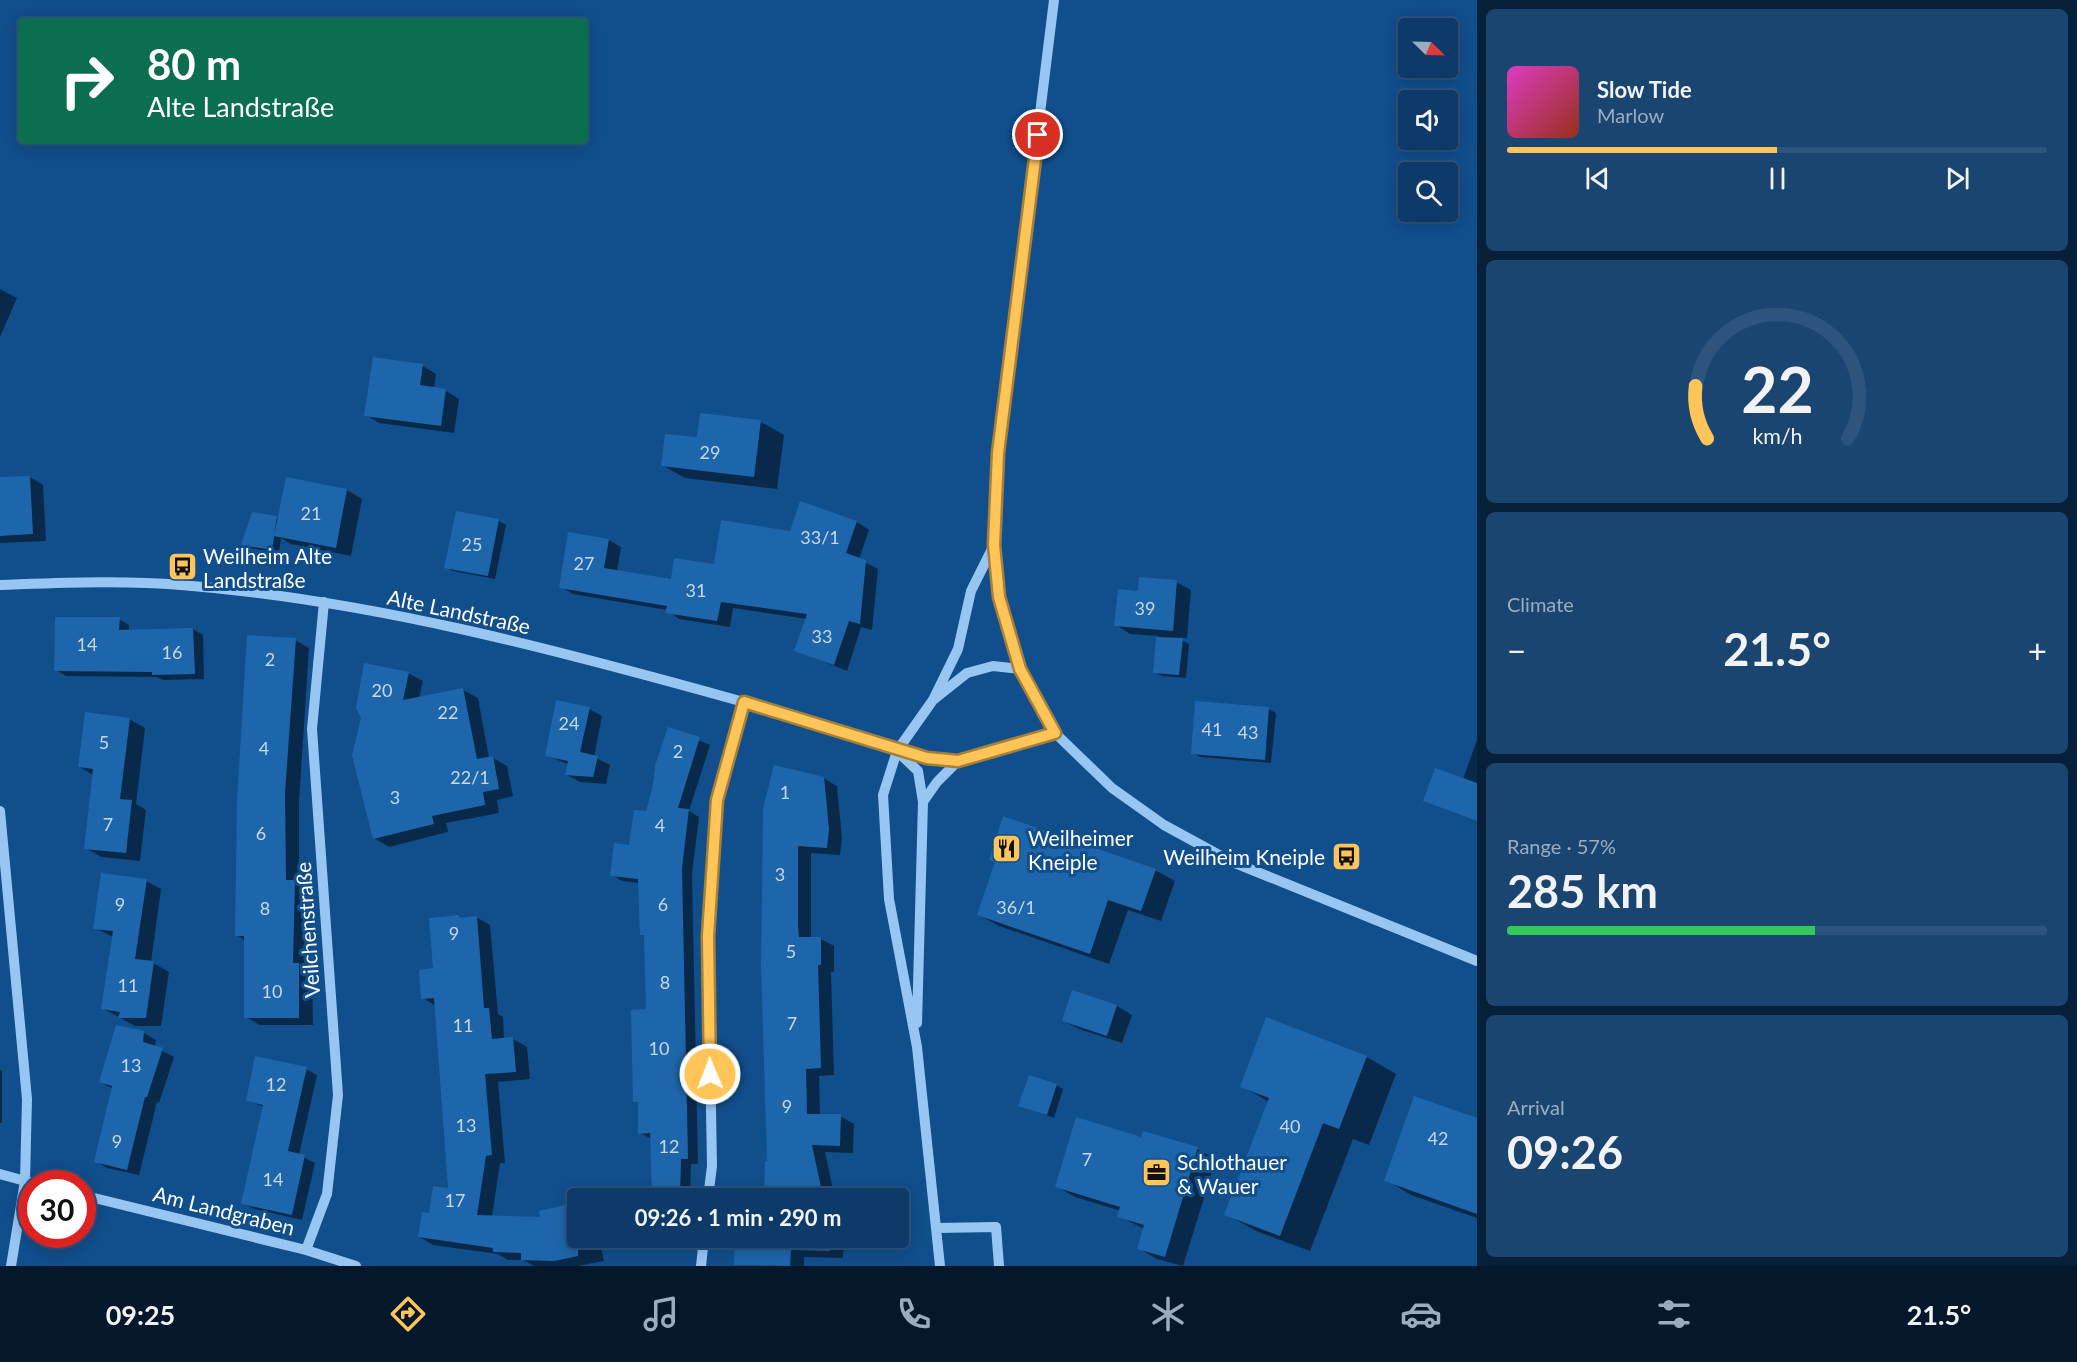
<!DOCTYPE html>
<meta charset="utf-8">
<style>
:root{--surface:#0d3a69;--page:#1b4571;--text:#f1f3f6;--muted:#9aadc0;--line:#2d547d;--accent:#ffc558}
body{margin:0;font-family:Lato,sans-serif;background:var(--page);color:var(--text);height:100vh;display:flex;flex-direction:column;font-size:22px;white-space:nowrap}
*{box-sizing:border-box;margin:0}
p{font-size:20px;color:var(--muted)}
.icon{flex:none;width:33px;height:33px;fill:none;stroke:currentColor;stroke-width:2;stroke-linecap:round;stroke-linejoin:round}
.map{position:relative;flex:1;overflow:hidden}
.drawer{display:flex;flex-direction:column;gap:9px;padding:9px;background:#07203a;width:600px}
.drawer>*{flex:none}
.hud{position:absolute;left:18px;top:18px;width:570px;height:126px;border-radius:6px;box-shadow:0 3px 15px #0003,0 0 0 2px var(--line);background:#0b6e4f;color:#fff;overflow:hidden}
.needle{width:39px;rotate:113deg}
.fabs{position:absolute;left:1398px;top:18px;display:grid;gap:12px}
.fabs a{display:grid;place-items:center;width:60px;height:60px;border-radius:6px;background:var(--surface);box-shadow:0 3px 15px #0003,0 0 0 2px var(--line);font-size:30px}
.speed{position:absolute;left:18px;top:1170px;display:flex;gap:12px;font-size:30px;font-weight:700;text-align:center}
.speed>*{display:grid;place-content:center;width:78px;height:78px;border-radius:50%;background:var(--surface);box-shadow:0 3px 15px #0003,0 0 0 2px var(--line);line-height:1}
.speed .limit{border:9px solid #d22;background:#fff;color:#111}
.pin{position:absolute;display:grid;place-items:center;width:51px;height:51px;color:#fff;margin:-26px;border:3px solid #fff;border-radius:50%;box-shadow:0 2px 6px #0007}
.me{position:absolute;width:66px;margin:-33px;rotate:359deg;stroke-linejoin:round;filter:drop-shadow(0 0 4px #0008)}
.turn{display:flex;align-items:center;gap:21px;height:126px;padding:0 30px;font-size:27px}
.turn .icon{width:78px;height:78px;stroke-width:2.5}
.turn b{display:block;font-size:42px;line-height:51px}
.big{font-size:45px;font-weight:700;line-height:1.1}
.drawer .card{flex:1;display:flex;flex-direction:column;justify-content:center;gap:9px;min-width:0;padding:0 21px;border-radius:9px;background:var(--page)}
.drawer .dial{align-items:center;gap:0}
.dial svg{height:156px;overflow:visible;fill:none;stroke:var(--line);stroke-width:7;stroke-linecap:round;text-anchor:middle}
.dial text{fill:var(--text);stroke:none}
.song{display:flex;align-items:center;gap:18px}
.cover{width:72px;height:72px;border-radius:9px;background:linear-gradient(135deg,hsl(310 70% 55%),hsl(10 70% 35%))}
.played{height:6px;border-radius:3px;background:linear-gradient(90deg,var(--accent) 50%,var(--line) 50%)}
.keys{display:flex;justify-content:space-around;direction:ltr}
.heat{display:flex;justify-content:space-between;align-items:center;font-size:33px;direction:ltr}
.charge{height:9px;border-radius:4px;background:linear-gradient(90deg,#34c759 57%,var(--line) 0)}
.trip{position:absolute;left:567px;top:1188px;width:342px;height:60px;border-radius:6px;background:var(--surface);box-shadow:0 3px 15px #0003,0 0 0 2px var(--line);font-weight:700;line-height:60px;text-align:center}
.menu{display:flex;height:96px;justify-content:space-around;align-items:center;background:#05172a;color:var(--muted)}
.menu .icon{width:42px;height:42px}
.menu .selected{color:var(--accent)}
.menu b{font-size:27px;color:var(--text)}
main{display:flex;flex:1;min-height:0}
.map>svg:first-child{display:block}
.shadow{fill:#0007}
.building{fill:#1e66ab}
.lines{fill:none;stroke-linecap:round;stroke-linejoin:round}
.minor{stroke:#98c6f2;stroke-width:10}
.route-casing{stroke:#a68039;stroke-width:15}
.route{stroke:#ffc558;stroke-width:10}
.labels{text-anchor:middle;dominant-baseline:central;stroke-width:6;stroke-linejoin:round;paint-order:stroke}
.number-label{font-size:18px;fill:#c7d9ea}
.poi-label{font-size:21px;fill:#fff;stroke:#114e8c;text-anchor:start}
.street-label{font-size:21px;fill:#fff;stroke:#114e8c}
</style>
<main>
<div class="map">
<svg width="1477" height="1266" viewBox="0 0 1477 1266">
<rect width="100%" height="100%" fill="#114e8c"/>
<path class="shadow" d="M 0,289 L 17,298 L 0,337 Z
M 374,359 L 423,366 L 436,374 L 434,389 L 446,391 L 459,399 L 454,433 L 379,423 L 366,415 Z
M 701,415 L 761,422 L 784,435 L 777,489 L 685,478 L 662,465 L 698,439 Z
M 30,477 L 43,485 L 46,541 L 0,543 L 0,479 Z
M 287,479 L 347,490 L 362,499 L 351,556 L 291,544 L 281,538 L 279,553 L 250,548 L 243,544 L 276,518 L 279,519 Z
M 801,503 L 857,522 L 869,530 L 859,559 L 878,569 L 872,630 L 861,627 L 847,671 L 796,650 L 807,619 L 733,608 L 730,627 L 679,619 L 667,610 L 573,594 L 561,587 L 570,534 L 609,540 L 621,547 L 617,571 L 672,581 L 715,566 L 791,533 Z
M 457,513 L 499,521 L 506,525 L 495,579 L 453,571 L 446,567 Z
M 1176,582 L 1191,590 L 1187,638 L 1178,638 L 1189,644 L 1186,678 L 1162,676 L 1154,672 L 1158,636 L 1130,634 L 1116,625 Z
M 119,619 L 129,625 L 129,631 L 193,629 L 203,635 L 204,679 L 163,680 L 157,677 L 66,676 L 56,670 Z
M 295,640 L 309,648 L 299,802 L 299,884 L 309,889 L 306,969 L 312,973 L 313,1025 L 260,1025 L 246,1017 L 246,941 L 236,935 Z
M 408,673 L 423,681 L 419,698 L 463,690 L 478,698 L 489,758 L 493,758 L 507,766 L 513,796 L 497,800 L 499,813 L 446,823 L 448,832 L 389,847 L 374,838 Z
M 589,709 L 602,716 L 594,757 L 610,765 L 606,784 L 580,782 L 567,775 L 569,765 L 547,755 Z
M 1269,709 L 1276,713 L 1271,763 L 1200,757 L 1193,753 Z
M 129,719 L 145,728 L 136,804 L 146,810 L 140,861 L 101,857 L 86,848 L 93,775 L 80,767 Z
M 669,728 L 710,745 L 689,811 L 699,817 L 692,874 L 698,1164 L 691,1164 L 690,1198 L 660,1198 L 653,1195 L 652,1139 L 640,1133 L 640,1104 L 635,1101 L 648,1011 L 646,937 L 641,934 L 639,883 L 622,881 L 612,875 L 631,847 L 647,813 Z
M 1477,740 L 1477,821 L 1432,804 L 1463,779 Z
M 823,778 L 837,786 L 842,838 L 840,855 L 811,853 L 811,939 L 821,939 L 834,946 L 834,972 L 831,972 L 834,1075 L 819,1076 L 820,1115 L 840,1116 L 854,1124 L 853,1153 L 825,1152 L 834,1194 L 847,1198 L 765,1198 L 766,1162 L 769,1162 L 765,809 Z
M 1155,870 L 1175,881 L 1161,921 L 1128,910 L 1109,964 L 999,926 L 979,915 Z
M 146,881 L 161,889 L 151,962 L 169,972 L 161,1026 L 135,1026 L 102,1008 L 113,937 L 95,928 Z
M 476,917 L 490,925 L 498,1014 L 503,1017 L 504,1039 L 513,1039 L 527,1047 L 530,1079 L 498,1082 L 505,1163 L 500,1163 L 492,1217 L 578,1238 L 599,1238 L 604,1261 L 578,1266 L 534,1266 L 523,1260 L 508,1260 L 498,1254 L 433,1245 L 420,1237 L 431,1215 L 450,1190 L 436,1006 L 423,998 L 435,969 Z
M 1117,1006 L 1132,1015 L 1122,1043 L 1079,1029 L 1064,1021 Z
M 117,1027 L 144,1033 L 156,1040 L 155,1047 L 174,1057 L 159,1103 L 157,1102 L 139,1175 L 107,1168 L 95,1161 L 113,1089 L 101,1082 Z
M 1367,1057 L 1396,1074 L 1369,1145 L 1353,1139 L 1310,1251 L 1256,1231 L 1226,1214 L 1269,1102 L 1242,1086 Z
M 0,1069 L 2,1071 L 2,1123 L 0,1123 Z
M 306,1069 L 317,1075 L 299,1155 L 315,1163 L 302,1220 L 254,1209 L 243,1203 L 264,1107 L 247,1100 Z
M 1056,1085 L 1063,1089 L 1054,1118 L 1020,1105 Z
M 1415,1098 L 1477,1120 L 1477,1218 L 1411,1195 L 1386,1180 Z
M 1197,1149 L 1216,1159 L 1183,1266 L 1157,1259 L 1138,1248 L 1144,1229 L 1119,1216 L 1121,1211 L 1075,1197 L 1056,1186 Z
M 629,1238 L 674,1238 L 673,1248 L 636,1243 Z
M 764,1238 L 844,1238 L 843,1258 L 804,1257 L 804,1266 L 735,1265 Z"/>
<path class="building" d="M 373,357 L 423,364 L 420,385 L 446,389 L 441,426 L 364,416 Z
M 700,413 L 761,420 L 754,477 L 661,466 L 665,434 L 697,437 Z
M 30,476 L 33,534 L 0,536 L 0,477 Z
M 286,477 L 347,489 L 336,548 L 274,536 Z
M 800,501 L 857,521 L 846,553 L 866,560 L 860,624 L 849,621 L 834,665 L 794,651 L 807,614 L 721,602 L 717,621 L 665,613 L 667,606 L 559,588 L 568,532 L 609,539 L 604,568 L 671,579 L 674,558 L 714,564 L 721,520 L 790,531 Z
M 456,511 L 499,519 L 488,576 L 444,568 Z
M 252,512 L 277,516 L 272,550 L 241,545 Z
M 1139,577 L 1177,580 L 1173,631 L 1114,626 L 1118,589 L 1138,591 Z
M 55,617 L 120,617 L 119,630 L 193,628 L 195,674 L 152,675 L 152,672 L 54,671 Z
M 247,635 L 296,638 L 285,793 L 286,880 L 295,880 L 293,963 L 299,963 L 299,1018 L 244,1018 L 244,936 L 235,936 L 237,801 Z
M 1156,637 L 1183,638 L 1179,675 L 1153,673 Z
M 364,663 L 409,672 L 403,700 L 463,688 L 477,759 L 493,756 L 499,789 L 483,792 L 485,805 L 432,816 L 434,824 L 373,839 L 352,755 L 361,718 L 356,708 Z
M 556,700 L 590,707 L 580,752 L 598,756 L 593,777 L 565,775 L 568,761 L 545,756 Z
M 1195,701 L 1269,707 L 1265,760 L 1191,754 Z
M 85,712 L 130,718 L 120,799 L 132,800 L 126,853 L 84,849 L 93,769 L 78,767 Z
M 668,727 L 700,737 L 678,808 L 689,809 L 682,868 L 688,1159 L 681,1159 L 680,1198 L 652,1198 L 650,1133 L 638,1134 L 638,1102 L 633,1102 L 631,1010 L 646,1009 L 644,935 L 640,935 L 638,879 L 610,876 L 614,843 L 629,845 L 634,810 L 646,811 L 653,785 L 655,766 Z
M 774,765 L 824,777 L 829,829 L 827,848 L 798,846 L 798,925 L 799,937 L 821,937 L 821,965 L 818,965 L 821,1068 L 806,1069 L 807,1114 L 841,1114 L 840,1146 L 812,1145 L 822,1192 L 831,1192 L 831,1198 L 764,1198 L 765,1161 L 767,1161 L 761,967 L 763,809 Z
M 1435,768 L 1477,783 L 1477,821 L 1423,801 Z
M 1003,816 L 1156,869 L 1141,911 L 1108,900 L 1090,954 L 977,915 L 995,862 L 989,860 Z
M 101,873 L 147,879 L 135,959 L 154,961 L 146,1018 L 118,1018 L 120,1012 L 101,1009 L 113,931 L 93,929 Z
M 459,915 L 459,918 L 477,916 L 484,1008 L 489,1008 L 492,1039 L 513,1037 L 516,1072 L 485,1074 L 492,1155 L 486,1156 L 477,1215 L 540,1217 L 539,1211 L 578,1202 L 578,1256 L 554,1261 L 521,1260 L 521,1253 L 493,1252 L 493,1248 L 418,1237 L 422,1212 L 429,1213 L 433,1186 L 448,1188 L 434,998 L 421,999 L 419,970 L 433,968 L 429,918 Z
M 1072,990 L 1117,1005 L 1107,1036 L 1062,1021 Z
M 1266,1017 L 1367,1056 L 1339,1129 L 1323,1123 L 1280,1236 L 1224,1215 L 1269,1098 L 1240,1087 Z
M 116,1025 L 144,1031 L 143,1042 L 163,1048 L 147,1097 L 145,1097 L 127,1170 L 94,1162 L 112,1086 L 99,1082 Z
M 255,1056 L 307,1067 L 288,1151 L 305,1155 L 292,1215 L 241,1204 L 263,1105 L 246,1101 Z
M 1029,1075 L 1057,1084 L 1047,1115 L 1018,1106 Z
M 1414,1096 L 1477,1118 L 1477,1214 L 1384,1181 Z
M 1076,1117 L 1141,1137 L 1143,1131 L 1198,1147 L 1165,1257 L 1137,1249 L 1144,1225 L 1117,1217 L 1120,1207 L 1055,1187 Z
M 628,1238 L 667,1238 L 666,1245 L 627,1240 Z
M 735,1238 L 830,1238 L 830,1251 L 791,1250 L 790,1266 L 734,1265 Z"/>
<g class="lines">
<path class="minor" d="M 1054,0 L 998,454 L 994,545 L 999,597 L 1020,669 L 1055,733 L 1112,788 L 1164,825 L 1230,861 L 1477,961
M 0,585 C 60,583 121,580 181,585 C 371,600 557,650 740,701 C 803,718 864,743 927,758 L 958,761 L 1055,733
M 934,698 L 958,649 L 971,591 L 994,545
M 899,753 L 918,771 L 923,802 L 917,1023
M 923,802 L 937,782 L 958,761
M 0,811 L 27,1099 L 25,1181 L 11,1266
M 0,1174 L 36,1184
M 82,1195 L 306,1250 L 356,1266
M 708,1198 L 712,1166 L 708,936 L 717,800 L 744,702
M 936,1228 L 996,1227 L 999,1266
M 306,1250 L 327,1194 L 338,1095 L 312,729 L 324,602
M 701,1266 L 704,1238
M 940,1266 L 917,1047 L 889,899 L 883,795 L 897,751 L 933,700 L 967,673 L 993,666 L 1020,669"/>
</g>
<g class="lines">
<defs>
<path id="route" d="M 710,1074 L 708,936 L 717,800 L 744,702 L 927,758 L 958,761 L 1055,733 L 1020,669 L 999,597 L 994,545 L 998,453 L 1038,135"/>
</defs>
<use href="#route" class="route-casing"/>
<use href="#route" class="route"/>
</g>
<defs>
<symbol id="bus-square" viewBox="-11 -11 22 22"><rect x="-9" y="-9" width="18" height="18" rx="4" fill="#ffc558" stroke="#114e8c"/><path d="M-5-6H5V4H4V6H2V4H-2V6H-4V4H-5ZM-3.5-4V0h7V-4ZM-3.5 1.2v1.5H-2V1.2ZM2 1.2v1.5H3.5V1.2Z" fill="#111"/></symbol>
<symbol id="restaurant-square" viewBox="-11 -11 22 22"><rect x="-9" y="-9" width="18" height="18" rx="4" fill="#ffc558" stroke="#114e8c"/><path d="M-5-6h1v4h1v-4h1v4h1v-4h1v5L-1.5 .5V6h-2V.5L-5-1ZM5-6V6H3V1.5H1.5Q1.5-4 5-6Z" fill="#111"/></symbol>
<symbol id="office-square" viewBox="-11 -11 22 22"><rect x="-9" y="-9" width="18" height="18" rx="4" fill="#ffc558" stroke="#114e8c"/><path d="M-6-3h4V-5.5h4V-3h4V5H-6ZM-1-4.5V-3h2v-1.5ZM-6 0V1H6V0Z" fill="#111"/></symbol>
</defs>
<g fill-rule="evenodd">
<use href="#bus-square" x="166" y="550" width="33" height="33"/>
<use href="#restaurant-square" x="990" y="832" width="33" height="33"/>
<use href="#bus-square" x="1330" y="840" width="33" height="33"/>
<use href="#office-square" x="1140" y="1156" width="33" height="33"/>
</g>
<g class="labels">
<g class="number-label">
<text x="710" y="452">29</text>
<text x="311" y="513">21</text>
<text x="820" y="537">33/1</text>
<text x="472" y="544">25</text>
<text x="584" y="563">27</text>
<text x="696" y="590">31</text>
<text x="1145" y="608">39</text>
<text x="822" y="636">33</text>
<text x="87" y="644">14</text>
<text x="172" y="652">16</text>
<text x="270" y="659">2</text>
<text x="382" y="690">20</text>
<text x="448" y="712">22</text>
<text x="569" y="723">24</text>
<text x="1212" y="729">41</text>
<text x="1248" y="732">43</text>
<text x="104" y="742">5</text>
<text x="264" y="748">4</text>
<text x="678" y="751">2</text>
<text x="470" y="777">22/1</text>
<text x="785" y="792">1</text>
<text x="395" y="797">3</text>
<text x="108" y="824">7</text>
<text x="660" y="825">4</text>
<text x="261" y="833">6</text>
<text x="780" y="874">3</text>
<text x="120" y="904">9</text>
<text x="663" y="904">6</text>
<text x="1016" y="907">36/1</text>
<text x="265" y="908">8</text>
<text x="454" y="933">9</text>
<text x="791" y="951">5</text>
<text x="665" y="982">8</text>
<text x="128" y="985">11</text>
<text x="272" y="991">10</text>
<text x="792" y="1023">7</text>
<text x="463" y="1025">11</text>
<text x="659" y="1048">10</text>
<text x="131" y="1065">13</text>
<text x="276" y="1084">12</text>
<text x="787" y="1106">9</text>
<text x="466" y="1125">13</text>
<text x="1290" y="1126">40</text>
<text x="1438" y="1138">42</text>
<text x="117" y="1141">9</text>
<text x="669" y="1146">12</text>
<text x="1087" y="1159">7</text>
<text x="273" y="1179">14</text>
<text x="455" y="1200">17</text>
</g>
<g class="poi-label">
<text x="203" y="555">Weilheim Alte<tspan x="203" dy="24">Landstraße</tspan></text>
<text x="1028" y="837">Weilheimer<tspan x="1028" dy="24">Kneiple</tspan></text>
<text x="1325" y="856" text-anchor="end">Weilheim Kneiple</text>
<text x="1177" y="1161">Schlothauer<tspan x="1177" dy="24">&amp; Wauer</tspan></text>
</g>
<g class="street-label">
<text transform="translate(459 611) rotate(12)">Alte Landstraße</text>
<text transform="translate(307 930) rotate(-94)">Veilchenstraße</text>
<text transform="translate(224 1210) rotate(14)">Am Landgraben</text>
</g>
</g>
</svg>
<div class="fabs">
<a><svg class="needle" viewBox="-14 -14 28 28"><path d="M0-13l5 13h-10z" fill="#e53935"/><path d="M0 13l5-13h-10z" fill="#9aadc0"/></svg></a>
<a><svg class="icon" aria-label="sound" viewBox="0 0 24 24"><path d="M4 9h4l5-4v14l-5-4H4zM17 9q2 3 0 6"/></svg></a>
<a><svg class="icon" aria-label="search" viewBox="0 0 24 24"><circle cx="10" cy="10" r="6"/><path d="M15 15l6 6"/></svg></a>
</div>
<div class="speed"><div class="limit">30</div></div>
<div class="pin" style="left:1038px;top:135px;background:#d93025"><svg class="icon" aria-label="arrive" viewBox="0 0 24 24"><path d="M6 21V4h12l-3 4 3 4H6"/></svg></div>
<svg class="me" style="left:710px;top:1074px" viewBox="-20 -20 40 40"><circle r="17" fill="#ffc558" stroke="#fff" stroke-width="3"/><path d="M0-11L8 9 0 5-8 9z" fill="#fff"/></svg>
<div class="trip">09:26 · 1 min · 290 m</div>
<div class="hud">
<div class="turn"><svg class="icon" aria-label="right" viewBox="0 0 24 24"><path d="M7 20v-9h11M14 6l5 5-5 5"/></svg><div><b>80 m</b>Alte Landstraße</div></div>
</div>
</div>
<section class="drawer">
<div class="card">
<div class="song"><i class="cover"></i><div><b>Slow Tide</b><p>Marlow</p></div></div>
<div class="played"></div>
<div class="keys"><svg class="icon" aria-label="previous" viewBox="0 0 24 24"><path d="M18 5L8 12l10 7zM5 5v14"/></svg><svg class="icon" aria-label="pause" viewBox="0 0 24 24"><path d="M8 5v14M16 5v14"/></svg><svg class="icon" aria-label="next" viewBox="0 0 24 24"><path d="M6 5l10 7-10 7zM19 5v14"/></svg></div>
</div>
<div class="card dial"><svg viewBox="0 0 100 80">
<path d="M14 69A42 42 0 1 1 86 69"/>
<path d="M14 69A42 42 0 0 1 8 42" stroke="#ffc558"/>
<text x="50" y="56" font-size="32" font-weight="700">22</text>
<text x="50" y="72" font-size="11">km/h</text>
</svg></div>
<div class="card"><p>Climate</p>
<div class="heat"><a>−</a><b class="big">21.5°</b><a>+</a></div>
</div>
<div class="card"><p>Range · 57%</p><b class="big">285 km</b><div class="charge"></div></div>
<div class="card"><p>Arrival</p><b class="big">09:26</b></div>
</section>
</main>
<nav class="menu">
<b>09:25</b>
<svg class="icon selected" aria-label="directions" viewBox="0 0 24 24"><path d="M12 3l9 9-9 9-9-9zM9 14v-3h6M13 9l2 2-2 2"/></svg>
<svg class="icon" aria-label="music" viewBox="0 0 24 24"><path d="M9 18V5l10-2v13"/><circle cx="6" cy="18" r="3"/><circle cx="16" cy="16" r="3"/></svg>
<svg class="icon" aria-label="phone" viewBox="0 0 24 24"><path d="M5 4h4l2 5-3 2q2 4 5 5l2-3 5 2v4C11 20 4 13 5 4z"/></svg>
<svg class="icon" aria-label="climate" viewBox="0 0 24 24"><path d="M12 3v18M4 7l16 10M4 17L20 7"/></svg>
<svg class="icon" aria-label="car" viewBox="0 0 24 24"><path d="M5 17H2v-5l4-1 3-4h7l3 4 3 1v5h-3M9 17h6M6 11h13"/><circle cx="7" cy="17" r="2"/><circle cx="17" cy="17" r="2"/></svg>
<svg class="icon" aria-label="filters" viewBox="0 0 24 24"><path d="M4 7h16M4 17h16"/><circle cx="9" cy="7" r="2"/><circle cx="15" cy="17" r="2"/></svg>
<b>21.5°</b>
</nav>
